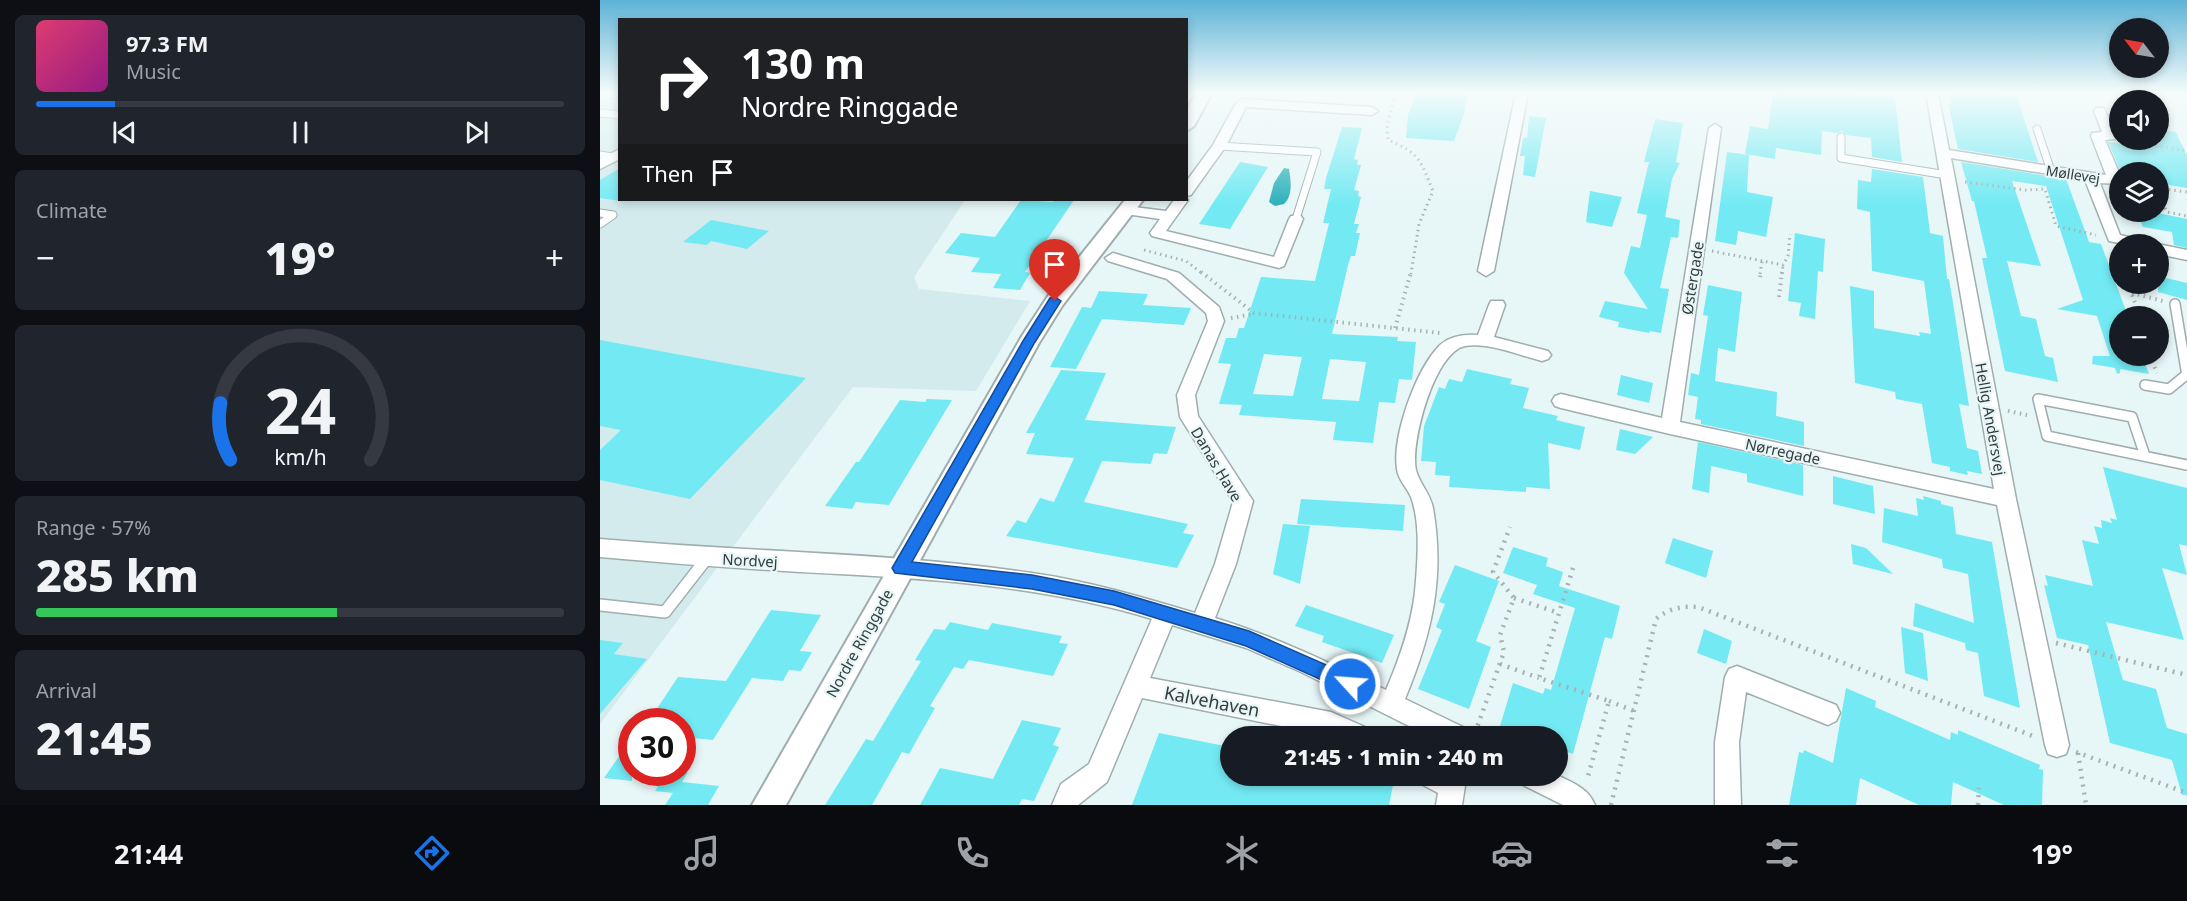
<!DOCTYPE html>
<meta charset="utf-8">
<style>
:root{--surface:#171b24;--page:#20242c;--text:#f1f3f6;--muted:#9ea1a6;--line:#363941;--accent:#1a73e8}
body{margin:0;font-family:"Noto Sans",sans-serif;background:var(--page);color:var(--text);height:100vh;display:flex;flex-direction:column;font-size:22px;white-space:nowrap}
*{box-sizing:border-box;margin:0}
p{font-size:20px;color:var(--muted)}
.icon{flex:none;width:33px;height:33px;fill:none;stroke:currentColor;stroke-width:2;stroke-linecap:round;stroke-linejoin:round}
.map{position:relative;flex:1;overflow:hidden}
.sheet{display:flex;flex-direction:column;gap:15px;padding:15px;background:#0d0f14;width:600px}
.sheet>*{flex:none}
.guide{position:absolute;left:18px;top:18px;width:570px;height:183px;border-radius:0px;box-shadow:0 3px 9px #0003;background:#202124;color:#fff;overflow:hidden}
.needle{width:39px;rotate:301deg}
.tools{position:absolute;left:1509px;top:18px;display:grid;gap:12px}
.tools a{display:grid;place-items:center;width:60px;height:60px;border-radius:50%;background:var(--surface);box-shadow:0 3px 9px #0003;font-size:30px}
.speed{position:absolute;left:18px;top:708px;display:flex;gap:12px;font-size:30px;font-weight:700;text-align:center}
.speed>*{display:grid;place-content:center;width:78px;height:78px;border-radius:50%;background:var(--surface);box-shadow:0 3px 9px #0003;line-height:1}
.speed .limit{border:9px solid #d22;background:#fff;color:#111}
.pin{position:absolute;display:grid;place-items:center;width:51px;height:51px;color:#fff;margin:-62px -26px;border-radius:50% 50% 50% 0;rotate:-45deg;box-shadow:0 0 6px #0007}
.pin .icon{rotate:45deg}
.me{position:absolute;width:66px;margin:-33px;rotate:296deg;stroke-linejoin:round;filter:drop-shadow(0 0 4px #0008)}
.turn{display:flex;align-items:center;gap:21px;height:126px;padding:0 24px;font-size:27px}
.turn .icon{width:78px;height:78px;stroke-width:2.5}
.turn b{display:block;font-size:42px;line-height:51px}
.then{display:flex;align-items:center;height:57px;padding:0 24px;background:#0003;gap:12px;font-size:22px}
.big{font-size:45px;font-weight:800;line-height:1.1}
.sheet .card{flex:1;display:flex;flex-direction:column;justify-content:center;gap:9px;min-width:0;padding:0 21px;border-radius:9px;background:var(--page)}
.sheet .dial{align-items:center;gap:0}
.dial svg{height:156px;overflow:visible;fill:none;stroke:var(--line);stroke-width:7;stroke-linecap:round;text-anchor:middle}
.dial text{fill:var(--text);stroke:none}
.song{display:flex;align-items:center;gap:18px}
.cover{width:72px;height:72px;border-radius:9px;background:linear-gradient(135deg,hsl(340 70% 55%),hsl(310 70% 35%))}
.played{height:6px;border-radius:3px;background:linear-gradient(90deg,var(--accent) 15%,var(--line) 15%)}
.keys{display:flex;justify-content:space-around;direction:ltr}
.heat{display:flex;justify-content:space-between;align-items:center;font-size:33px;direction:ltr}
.charge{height:9px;border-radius:4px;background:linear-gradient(90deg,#34c759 57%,var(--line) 0)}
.trip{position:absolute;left:620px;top:726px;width:348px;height:60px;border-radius:30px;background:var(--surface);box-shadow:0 3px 9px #0003;font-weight:800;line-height:60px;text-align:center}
.tab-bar{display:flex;height:96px;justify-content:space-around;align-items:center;background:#090b0e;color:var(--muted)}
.tab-bar .icon{width:42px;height:42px}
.tab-bar .current{color:var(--accent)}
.tab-bar b{font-size:27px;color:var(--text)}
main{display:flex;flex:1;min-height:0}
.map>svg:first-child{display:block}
.built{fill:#d3ebed}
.water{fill:#2eb1ba}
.building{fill:#73eaf3;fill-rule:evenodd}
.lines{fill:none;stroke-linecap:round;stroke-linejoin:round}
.service-far2-casing{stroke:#9fadae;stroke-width:9}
.service-far1-casing{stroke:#9fadae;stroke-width:12}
.service-casing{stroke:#9fadae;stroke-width:14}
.minor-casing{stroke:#9fadae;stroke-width:3}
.tertiary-casing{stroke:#9fadae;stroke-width:4}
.path-far2{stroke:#a6b2b3;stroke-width:3;stroke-dasharray:1.5 4;stroke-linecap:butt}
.path-far1{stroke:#a6b2b3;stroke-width:4;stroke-dasharray:1.5 4.5;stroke-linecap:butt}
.path{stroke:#a6b2b3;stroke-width:4.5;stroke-dasharray:2 6;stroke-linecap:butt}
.service-far2{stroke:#fff;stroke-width:7}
.service-far1{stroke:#fff;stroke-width:9}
.service{stroke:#fff;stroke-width:11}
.minor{fill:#fff;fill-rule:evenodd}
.tertiary{fill:#fff;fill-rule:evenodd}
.route{fill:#1a73e8;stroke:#114b97;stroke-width:1.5}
.labels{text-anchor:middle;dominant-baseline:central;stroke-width:4.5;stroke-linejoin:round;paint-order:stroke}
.far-street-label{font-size:14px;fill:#363c3d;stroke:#e7f6f7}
.street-label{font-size:15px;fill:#363c3d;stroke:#e7f6f7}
.near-street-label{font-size:18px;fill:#363c3d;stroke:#e7f6f7}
</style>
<main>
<section class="sheet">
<div class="card">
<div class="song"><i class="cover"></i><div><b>97.3 FM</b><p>Music</p></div></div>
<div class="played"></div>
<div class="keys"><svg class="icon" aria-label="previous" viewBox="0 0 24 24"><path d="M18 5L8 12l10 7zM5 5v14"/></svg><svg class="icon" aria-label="pause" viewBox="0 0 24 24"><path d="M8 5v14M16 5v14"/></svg><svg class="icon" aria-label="next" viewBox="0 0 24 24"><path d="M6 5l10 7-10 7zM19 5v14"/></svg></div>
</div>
<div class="card"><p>Climate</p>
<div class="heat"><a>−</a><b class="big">19°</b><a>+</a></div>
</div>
<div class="card dial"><svg viewBox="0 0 100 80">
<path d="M14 69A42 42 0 1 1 86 69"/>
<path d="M14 69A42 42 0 0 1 9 40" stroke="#1a73e8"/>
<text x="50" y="56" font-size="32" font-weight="700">24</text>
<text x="50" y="72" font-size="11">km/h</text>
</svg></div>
<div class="card"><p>Range · 57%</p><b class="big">285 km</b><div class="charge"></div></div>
<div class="card"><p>Arrival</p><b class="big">21:45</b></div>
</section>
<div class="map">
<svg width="1587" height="805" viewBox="0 0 1587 805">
<rect width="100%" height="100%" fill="#e7f6f7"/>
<path class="built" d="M 0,93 L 19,93 L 20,200 L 365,200 L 314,277 L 319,289 L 430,301 L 376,391 L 253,387 L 0,724 Z"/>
<path class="water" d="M 684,168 L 689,169 C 691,181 693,195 684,204 L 675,206 L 669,202 L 674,183 Z"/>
<path class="building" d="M 816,93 L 867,93 L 864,114 L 854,141 L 806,138 L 808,115 Z
M 1173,93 L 1243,93 L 1274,97 L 1274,94 L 1295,97 L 1302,162 L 1272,157 L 1271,138 L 1246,135 L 1242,131 L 1237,133 L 1222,131 L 1221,155 L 1176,148 L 1175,159 L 1145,154 L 1150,126 L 1168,129 Z
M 1350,93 L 1384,93 L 1417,97 L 1438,162 L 1358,149 L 1348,103 L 1352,104 Z
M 929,116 L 946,118 L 935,177 L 923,175 L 925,156 L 920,156 L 923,138 L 927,138 Z
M 1055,119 L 1083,123 L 1076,162 L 1080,163 L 1072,179 L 1065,217 L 1080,220 L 1078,238 L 1071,237 L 1060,288 L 1069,289 L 1061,333 L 1050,331 L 1049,333 L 1018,327 L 1019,322 L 999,317 L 1005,301 L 1048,309 L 1024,273 L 1031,246 L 1040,248 L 1047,215 L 1037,213 L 1049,162 L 1044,162 Z
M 742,127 L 762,128 L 754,159 L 758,160 L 757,165 L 761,165 L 754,190 L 759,191 L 758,196 L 761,197 L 754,224 L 759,224 L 756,233 L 760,233 L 755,256 L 751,256 L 748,265 L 732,334 L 798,337 L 797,341 L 816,342 L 812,380 L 799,379 L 795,403 L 779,402 L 773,443 L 733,440 L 736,422 L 639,415 L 642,405 L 619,404 L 631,364 L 618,363 L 626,338 L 636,338 L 639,328 L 644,328 L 661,277 L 715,281 L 729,223 L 723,223 L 731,189 L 724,189 L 726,178 ZM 664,354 L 702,357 L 693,396 L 653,394 ZM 730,359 L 766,362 L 759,401 L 722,399 Z
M 1558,130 L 1576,132 L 1578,137 L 1587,155 L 1587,188 L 1558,183 L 1558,172 L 1521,172 L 1508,142 L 1554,147 L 1551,140 L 1558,140 Z
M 1127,152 L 1149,155 L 1147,192 L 1173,197 L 1166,237 L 1138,231 L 1136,245 L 1115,241 Z
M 640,162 L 668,167 L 630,229 L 599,224 Z
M 1361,162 L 1466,179 L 1489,242 L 1501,244 L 1528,316 L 1520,316 L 1520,356 L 1542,356 L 1549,374 L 1520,369 L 1520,373 L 1517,374 L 1515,368 L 1492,364 L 1493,356 L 1510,356 L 1497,316 L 1457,309 L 1483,300 L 1446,186 L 1412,181 L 1441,266 L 1407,261 L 1421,316 L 1436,319 L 1445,356 L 1453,358 L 1458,382 L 1405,371 L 1382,258 L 1387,258 L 1374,201 L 1372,201 Z
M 20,168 L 20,201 L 0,198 L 0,180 Z
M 1272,169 L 1323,177 L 1330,233 L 1343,236 L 1347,279 L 1349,279 L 1353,303 L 1369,406 L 1359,404 L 1367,448 L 1378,451 L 1382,474 L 1367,471 L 1368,475 L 1350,471 L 1350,467 L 1332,463 L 1322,404 L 1296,399 L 1295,392 L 1255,383 L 1250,286 L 1274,291 L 1274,328 L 1320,336 L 1319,332 L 1331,334 L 1324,281 L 1272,271 L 1270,212 L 1257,209 L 1258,180 L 1271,182 Z
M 990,191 L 1022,197 L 1012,227 L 986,222 Z
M 421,200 L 453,202 L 454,200 L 474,200 L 425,272 L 430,273 L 420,290 L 393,288 L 401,274 L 371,272 L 380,258 L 345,253 L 361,233 L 395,237 Z
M 1536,212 L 1553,212 L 1587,219 L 1587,248 L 1574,245 L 1572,232 L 1543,227 Z
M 111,220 L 169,231 L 147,249 L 111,241 L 107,245 L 83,242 Z
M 1195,233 L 1225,239 L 1223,272 L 1218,271 L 1215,319 L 1199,316 L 1201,303 L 1188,301 Z
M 1558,276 L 1587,283 L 1587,300 L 1558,292 Z
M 1108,285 L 1142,292 L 1135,352 L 1118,348 L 1115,381 L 1177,392 L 1176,416 L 1204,422 L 1204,446 L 1101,424 L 1101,420 L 1095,419 L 1098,397 L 1088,395 L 1091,373 L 1099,375 L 1108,316 L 1103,315 Z
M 499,291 L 548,294 L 543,305 L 591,308 L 584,325 L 502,319 L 476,369 L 450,367 L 482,307 L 491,308 Z
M 0,340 L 206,378 L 90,499 L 0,480 L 0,450 L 21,430 L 0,426 Z
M 867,369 L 912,379 L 910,384 L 929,388 L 923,408 L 958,416 L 956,420 L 985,427 L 980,450 L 948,443 L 950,489 L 926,487 L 926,492 L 849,487 L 850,476 L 835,475 L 836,462 L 821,461 L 824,426 L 839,387 L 845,389 L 849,379 L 862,382 Z
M 461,370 L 506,373 L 485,420 L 576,427 L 567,454 L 554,453 L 551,464 L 502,461 L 484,502 L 588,524 L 583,533 L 594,535 L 577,568 L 406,536 L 417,520 L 426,523 L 440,498 L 454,502 L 474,458 L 426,454 L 435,433 L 426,433 Z
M 1021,375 L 1053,383 L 1049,403 L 1017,395 Z
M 327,399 L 352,400 L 289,505 L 256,502 L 252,509 L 225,506 L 256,462 L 259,462 L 300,400 L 325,402 Z
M 1020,429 L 1053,437 L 1035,454 L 1016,450 Z
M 1098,442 L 1203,465 L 1203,496 L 1147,482 L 1147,474 L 1111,466 L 1109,493 L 1092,489 Z
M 1503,467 L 1587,488 L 1587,546 L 1579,544 L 1587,575 L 1562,568 L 1584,640 L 1506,622 L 1523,680 L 1556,689 L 1567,728 L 1587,734 L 1587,795 L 1582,795 L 1572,760 L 1510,743 L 1488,645 L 1457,638 L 1444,585 L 1448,586 L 1445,575 L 1493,586 L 1482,540 L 1499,544 L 1494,526 L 1502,528 L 1501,520 L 1512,523 L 1510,518 L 1517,520 Z
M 1233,476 L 1273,486 L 1275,514 L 1233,504 Z
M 1323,496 L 1341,501 L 1341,504 L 1353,507 L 1356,534 L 1392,542 L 1420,708 L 1384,696 L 1378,653 L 1366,650 L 1365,643 L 1313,626 L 1315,603 L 1374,623 L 1368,574 L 1343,568 L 1342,559 L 1282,542 L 1284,508 L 1318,516 L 1316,498 L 1324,500 Z
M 701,499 L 805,505 L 803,531 L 697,524 Z
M 683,524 L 710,526 L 700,584 L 673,574 Z
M 1073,538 L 1113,551 L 1106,578 L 1065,563 Z
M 1251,544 L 1266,548 L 1293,574 L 1253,564 Z
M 913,547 L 948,558 L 946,566 L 963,572 L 959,586 L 1020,606 L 1012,639 L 1005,637 L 973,754 L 957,748 L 957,736 L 927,736 L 900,726 L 913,683 L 943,694 L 945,688 L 951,690 L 975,608 L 933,594 L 937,585 L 903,573 Z
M 855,565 L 899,581 L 876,641 L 891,647 L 869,709 L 818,689 L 842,630 L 836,627 L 845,604 L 839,602 Z
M 706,605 L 794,635 L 782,663 L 722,642 L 724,636 L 695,626 Z
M 171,610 L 221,615 L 200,651 L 212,652 L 201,671 L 189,670 L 183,681 L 152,678 L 113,740 L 82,737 L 82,722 L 48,722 L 78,677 L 126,681 Z
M 350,622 L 388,630 L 392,623 L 462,636 L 459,643 L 468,644 L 453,676 L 369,660 L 363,669 L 354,667 L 330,706 L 335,708 L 309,754 L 302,752 L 272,805 L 225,805 L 266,739 L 273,741 L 321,661 L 315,660 L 334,629 L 345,630 Z
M 1301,627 L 1323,633 L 1328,681 L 1305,673 Z
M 1104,629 L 1132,641 L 1126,664 L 1097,653 Z
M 0,640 L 23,643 L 14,654 L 47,659 L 0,714 Z
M 1246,688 L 1276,701 L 1275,707 L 1350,740 L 1351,732 L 1358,735 L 1358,730 L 1440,765 L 1439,769 L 1443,770 L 1442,805 L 1404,805 L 1353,782 L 1351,805 L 1319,805 L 1260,778 L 1256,805 L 1189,805 L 1199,752 L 1203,753 L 1204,750 L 1233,763 Z
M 422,720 L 461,728 L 453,745 L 459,747 L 434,801 L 422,799 L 419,805 L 320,805 L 340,768 L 393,779 Z
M 559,733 L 630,747 L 630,776 L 774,776 L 794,780 L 789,805 L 532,805 Z
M 20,755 L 32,758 L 32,781 L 4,778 Z
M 67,772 L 88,772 L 82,782 L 119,786 L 108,805 L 65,805 L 73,793 L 55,791 Z"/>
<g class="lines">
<defs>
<path id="service-far2" d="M 6,93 L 20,95
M 0,113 L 20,115
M 1437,129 L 1451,171
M 1241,137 L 1241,158 L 1347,175
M 619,146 L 717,152 L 696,219
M 0,155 L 12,157
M 0,213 L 13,215 L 0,224"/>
<path id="service-far1" d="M 1575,304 L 1587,376
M 1545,385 L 1569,389 L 1586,375
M 1545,456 L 1532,417 L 1438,399 L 1447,436 L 1587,465"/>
<path id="service" d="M 0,605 L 65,612 L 107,558"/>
<path id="minor" d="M 916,93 L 928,93 L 894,271 L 886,276 L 878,271 Z
M 1326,93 L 1338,93 L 1349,150 L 1506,175 L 1491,136 L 1492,133 L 1502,132 L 1494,111 L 1496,108 L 1504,108 L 1516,136 L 1515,139 L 1505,140 L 1520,175 L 1520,184 L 1500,183 L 1520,235 L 1546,241 L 1548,244 L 1523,244 L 1509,241 L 1485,180 L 1351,158 L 1416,499 L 1469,745 L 1466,754 L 1457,757 L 1448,754 L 1445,745 L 1397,505 L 1070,434 L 961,408 L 955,406 L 952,401 L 955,396 L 961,394 L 1062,418 L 1109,128 L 1115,124 L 1121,128 L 1080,422 L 1394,489 Z
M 642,99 L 772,107 L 778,111 L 772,115 L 646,107 L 626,146 L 591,195 L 586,196 L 586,182 L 613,145 L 636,103 Z
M 20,149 L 20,159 L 0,169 L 0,159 Z
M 586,198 L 588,200 L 566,231 L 674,257 L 689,219 L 691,216 L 701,216 L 703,219 L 684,266 L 679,268 L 552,236 L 550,233 L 560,219 L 526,214 L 519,210 L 526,206 L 566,211 L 574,200 Z
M 1558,244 L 1587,250 L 1587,260 L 1558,254 Z
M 513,253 L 579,273 L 619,307 L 624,321 L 595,395 L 598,416 L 653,501 L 636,564 L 615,618 C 674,636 730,663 786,690 C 801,655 814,618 816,580 C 818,555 820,521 811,497 C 807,487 798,480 797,469 C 792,436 816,369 840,345 C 850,336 865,334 878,335 L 889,305 L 891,301 L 903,301 L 905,305 L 894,337 L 948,351 L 951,355 L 948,359 L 942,361 C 918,355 889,342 865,346 C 834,352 810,444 816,470 C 819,483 830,493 833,508 C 845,578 832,634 805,699 L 863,727 L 866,736 L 829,736 L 701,672 L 646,648 L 572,625 L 550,678 L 731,712 L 765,727 L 768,736 L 731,736 L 542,698 L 507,782 L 478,805 L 452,805 L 461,784 L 489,764 L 552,619 C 439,584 318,578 200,572 C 133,568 67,563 0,557 L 0,539 C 144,552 289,552 432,573 C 488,581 542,597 595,613 L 615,564 L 633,502 L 580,417 L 577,395 L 608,321 L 606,313 L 567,279 L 508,261 L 505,258 Z
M 1137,666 L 1236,705 L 1240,713 L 1236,721 L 1228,725 L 1146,692 L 1139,742 L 1141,805 L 1115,805 L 1115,742 L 1125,677 L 1129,669 Z
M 957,775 C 973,783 988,788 995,805 L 963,805 L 923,785 L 919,776 Z
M 819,776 L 861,777 L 865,786 L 862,805 L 836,805 L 838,793 L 823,785 Z"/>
<path id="tertiary" d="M 596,93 L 612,93 L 594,126 L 586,131 L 586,111 Z
M 525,200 L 543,200 L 462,306 L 439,343 L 186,805 L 152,805 L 422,336 L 448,296 Z"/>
</defs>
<use href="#service-far2" class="service-far2-casing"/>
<use href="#service-far1" class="service-far1-casing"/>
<use href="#service" class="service-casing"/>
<use href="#minor" class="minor-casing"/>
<use href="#tertiary" class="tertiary-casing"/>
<path class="path-far2" d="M 762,93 L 789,97 L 794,100 L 787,124 L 788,140 C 821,154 820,160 833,191 L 819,224 L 811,274
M 1523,140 L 1587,151
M 1365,182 L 1425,190 L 1445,189 L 1456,226 L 1496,235
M 1558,188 L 1587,192
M 1558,193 L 1567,212 L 1587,216
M 544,250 L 586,261 L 603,274
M 1112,251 L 1183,265 L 1188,256 L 1190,234
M 1516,253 L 1520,262
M 1160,274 L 1162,261
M 1182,274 L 1183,265"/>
<path class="path-far1" d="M 601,272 L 654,313 L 840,333
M 1160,277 L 1161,272
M 1528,284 L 1540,316
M 1532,293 L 1563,301
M 1179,297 L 1182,272
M 631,318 L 653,314
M 795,328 L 811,272
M 1550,356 L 1557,373
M 1408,411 L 1427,415"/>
<path class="path" d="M 973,568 L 939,678 L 1009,701 L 987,780
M 914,598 L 959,613
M 1456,643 L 1587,675
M 900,664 L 939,678
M 1009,701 L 1034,711
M 875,733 L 904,652 L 900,635 L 914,598 L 893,572 L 910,527
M 1476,752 L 1587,793
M 1478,753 L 1486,805
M 1011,805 L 1056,619 C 1069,608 1082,606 1098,607 L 1433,736
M 1378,805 L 1379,788"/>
<use href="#service-far2" class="service-far2"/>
<use href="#service-far1" class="service-far1"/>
<use href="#service" class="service"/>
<use href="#minor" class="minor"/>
<use href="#tertiary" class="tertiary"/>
</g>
<linearGradient id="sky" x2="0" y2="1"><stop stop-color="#5db3d6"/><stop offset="0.45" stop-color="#f4fbfb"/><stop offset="1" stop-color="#f4fbfb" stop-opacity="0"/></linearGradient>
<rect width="1587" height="205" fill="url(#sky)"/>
<path class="route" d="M 455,297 L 461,301 L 435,342 L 312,562 L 432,575 L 514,591 L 649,631 L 756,678 L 759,684 L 756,690 L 750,693 L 744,690 L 646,646 L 514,605 L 432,589 L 295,573 L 292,568 L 295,563 L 423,341 L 450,298 Z"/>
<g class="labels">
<g class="far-street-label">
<text transform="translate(1473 174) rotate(9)">Møllevej</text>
</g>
<g class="street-label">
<text transform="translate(1092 278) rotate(-81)">Østergade</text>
<text transform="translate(1391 419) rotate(80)">Hellig Andersvej</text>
<text transform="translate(1183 451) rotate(12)">Nørregade</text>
<text transform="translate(617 464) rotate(59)">Danas Have</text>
<text transform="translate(150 560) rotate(3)">Nordvej</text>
<text transform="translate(259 643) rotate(-61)">Nordre Ringgade</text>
</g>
<g class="near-street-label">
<text transform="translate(612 701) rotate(11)">Kalvehaven</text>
</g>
</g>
</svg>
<div class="tools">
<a><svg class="needle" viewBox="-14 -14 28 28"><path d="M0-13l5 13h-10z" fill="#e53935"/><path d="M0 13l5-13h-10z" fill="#9ea1a6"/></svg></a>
<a><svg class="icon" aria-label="sound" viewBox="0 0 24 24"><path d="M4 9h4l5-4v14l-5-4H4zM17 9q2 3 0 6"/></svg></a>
<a><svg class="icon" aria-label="layers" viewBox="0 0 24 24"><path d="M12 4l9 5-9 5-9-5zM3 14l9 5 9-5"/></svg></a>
<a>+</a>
<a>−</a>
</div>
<div class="speed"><div class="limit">30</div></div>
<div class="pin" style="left:455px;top:301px;background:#d93025"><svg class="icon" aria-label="arrive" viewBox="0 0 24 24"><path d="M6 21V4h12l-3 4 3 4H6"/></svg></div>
<svg class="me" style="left:750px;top:684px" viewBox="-20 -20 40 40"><circle r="17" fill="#1a73e8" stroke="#fff" stroke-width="3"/><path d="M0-11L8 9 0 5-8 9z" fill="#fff"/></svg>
<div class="trip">21:45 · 1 min · 240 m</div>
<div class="guide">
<div class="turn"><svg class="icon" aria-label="right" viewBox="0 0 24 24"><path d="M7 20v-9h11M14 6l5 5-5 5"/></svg><div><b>130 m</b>Nordre Ringgade</div></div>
<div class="then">Then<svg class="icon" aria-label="arrive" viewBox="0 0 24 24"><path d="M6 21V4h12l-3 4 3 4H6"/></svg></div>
</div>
</div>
</main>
<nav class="tab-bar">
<b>21:44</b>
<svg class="icon current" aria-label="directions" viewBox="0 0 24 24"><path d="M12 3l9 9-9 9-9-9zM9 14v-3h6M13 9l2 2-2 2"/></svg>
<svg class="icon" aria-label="music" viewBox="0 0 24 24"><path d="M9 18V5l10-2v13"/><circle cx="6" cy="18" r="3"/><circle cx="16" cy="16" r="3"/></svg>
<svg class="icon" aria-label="phone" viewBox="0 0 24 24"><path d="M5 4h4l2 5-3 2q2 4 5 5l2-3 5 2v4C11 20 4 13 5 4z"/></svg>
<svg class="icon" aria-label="climate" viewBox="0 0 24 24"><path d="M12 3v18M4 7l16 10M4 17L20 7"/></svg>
<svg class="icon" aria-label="car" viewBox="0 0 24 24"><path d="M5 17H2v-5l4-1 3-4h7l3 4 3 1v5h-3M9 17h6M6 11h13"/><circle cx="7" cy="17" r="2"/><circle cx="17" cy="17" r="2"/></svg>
<svg class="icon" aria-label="filters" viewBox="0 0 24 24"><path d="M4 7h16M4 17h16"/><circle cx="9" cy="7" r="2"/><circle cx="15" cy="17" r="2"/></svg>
<b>19°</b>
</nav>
